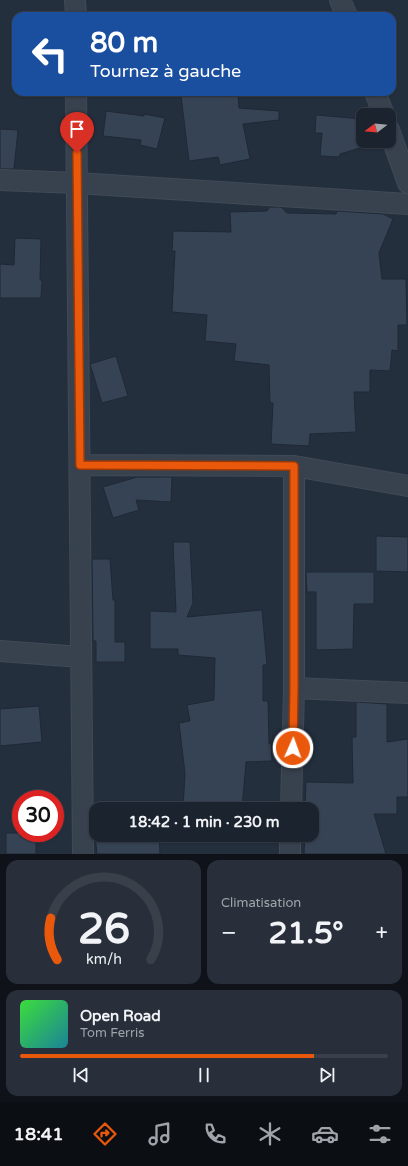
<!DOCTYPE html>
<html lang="fr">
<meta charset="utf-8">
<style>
:root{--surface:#1b232e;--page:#282f3a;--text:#f1f3f6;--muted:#a0a4aa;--line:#39404a;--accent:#ea580c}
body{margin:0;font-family:"Varela Round",sans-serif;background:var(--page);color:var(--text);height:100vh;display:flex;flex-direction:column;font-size:15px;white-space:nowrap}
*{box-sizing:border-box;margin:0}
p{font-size:13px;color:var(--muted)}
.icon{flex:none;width:22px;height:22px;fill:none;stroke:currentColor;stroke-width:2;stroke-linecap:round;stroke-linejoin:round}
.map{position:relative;height:854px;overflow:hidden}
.side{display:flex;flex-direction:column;gap:6px;padding:6px;background:#0f1319;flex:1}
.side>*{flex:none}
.guide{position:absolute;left:12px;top:12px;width:384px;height:84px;border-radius:12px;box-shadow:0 1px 3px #0004,0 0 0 1px var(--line);background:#1a4fa0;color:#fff;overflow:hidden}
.needle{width:26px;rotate:254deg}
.buttons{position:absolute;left:356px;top:108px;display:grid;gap:8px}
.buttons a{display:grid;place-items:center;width:40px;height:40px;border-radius:8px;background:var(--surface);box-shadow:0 1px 3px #0004,0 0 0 1px var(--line);font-size:20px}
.speed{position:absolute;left:12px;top:790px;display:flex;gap:8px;font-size:20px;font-weight:700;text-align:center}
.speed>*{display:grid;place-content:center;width:52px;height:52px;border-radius:50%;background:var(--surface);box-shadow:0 1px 3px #0004,0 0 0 1px var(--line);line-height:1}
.speed .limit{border:6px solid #d22;background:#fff;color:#111}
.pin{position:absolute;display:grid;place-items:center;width:34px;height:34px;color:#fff;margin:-41px -17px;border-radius:50% 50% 50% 0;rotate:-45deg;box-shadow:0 0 4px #0007}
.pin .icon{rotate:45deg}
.me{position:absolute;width:44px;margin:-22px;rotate:2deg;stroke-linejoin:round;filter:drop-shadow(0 0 3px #0008)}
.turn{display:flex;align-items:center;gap:14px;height:84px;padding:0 12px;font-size:18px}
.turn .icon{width:52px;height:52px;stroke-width:2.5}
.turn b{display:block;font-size:28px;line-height:34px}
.big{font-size:30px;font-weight:700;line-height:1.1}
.side .tile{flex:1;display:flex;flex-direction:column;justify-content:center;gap:6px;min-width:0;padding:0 14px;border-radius:12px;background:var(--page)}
.side .dial{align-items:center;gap:0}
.dial svg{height:104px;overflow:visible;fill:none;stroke:var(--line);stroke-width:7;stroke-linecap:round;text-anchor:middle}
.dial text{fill:var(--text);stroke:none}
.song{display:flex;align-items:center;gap:12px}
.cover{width:48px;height:48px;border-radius:6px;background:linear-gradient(135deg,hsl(120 70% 55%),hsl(190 70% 35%))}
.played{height:4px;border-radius:2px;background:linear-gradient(90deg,var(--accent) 80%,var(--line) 80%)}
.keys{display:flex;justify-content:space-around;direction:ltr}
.heat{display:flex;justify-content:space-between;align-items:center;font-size:22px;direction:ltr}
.side .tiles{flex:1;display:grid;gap:6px;grid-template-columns:1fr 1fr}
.tile:last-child{grid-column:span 2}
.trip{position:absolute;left:89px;top:802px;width:230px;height:40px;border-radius:12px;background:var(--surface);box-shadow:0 1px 3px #0004,0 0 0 1px var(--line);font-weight:700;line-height:40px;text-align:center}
.menu{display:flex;height:64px;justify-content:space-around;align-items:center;background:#0b0e12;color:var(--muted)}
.menu .icon{width:28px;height:28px}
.menu .selected{color:var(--accent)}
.menu b{font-size:18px;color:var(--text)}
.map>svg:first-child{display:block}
.building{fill:#364354;stroke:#1f2835}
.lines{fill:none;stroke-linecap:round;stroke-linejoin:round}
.street-casing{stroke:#414a57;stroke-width:22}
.street{stroke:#38414e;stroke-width:20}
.route-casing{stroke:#983908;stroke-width:10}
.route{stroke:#ea580c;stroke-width:7}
</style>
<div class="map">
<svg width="408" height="854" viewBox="0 0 408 854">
<rect width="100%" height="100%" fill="#242f3e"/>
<path class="building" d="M 195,92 L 238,92 L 239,108 L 279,111 L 279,120 L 243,124 L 250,159 L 220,165 L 218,157 L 189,161 L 181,96 Z
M 106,111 L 144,116 L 144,114 L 165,118 L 157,149 L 140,145 L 141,140 L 103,136 Z
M 316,115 L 363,119 L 363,147 L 340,154 L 339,157 L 320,156 L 322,133 L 315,133 Z
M 0,129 L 18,130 L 14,169 L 0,169 Z
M 270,207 L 281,207 L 287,213 L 336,214 L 337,211 L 383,214 L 393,219 L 379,253 L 382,279 L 406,279 L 407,325 L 398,325 L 398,351 L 392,350 L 390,371 L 370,370 L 370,392 L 354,392 L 356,432 L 310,434 L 309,446 L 271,444 L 273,403 L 270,403 L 269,365 L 234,361 L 236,344 L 205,341 L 207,315 L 172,312 L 175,251 L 172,251 L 173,231 L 231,232 L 230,212 L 267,211 Z
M 15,238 L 41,239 L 40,280 L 42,280 L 41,298 L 0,298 L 0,264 L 14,265 Z
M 116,356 L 128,396 L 102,403 L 90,364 Z
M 137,477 L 172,477 L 171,502 L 136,500 L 139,510 L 113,518 L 103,487 Z
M 376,536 L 408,537 L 408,572 L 376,571 Z
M 173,542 L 190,542 L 193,603 L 187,617 L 262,610 L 267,665 L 263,665 L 263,701 L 268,701 L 269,744 L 271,743 L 272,761 L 246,762 L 242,809 L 183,809 L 185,773 L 179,723 L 190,721 L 187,705 L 214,700 L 215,658 L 178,655 L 178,649 L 150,649 L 150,611 L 176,612 Z
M 92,559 L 110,559 L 113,600 L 115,600 L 115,642 L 125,642 L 125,662 L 96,662 L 96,641 L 93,641 Z
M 306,572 L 374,572 L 374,604 L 354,604 L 353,649 L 316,650 L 316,592 L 307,592 Z
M 356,702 L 387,704 L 387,742 L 408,739 L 408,797 L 397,797 L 397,814 L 374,814 L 386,854 L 304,854 L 305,835 L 312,835 L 312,809 L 305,809 L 306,782 L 353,783 L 352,737 L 356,737 Z
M 39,706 L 42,742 L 0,746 L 0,709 Z
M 6,833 L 36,833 L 36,854 L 6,854 Z
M 95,835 L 159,835 L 160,854 L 97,854 Z"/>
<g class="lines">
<defs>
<path id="street" d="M 75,0 L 76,16
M 340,0 L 347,16
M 76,92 L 83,854
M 375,92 L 384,115
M 389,130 L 408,183
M 0,180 L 77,183 L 408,204
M 80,465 L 294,466 L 408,486
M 0,651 L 81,657
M 294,688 L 408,693
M 291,809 L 294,688 L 294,466
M 290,854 L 290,835"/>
</defs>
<use href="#street" class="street-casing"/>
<use href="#street" class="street"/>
</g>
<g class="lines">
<defs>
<path id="route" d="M 77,153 L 80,465 L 294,466 L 294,688 L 293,748"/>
</defs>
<use href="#route" class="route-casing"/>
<use href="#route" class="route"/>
</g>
</svg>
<div class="buttons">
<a><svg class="needle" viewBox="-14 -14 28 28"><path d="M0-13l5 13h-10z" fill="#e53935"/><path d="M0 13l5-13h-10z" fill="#a0a4aa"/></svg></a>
</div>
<div class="speed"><div class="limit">30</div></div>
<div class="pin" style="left:77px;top:153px;background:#d93025"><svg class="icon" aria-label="arrive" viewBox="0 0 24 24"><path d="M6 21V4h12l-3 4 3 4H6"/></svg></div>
<svg class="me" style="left:293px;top:748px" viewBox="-20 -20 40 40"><circle r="17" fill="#ea580c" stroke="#fff" stroke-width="3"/><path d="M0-11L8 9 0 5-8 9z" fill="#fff"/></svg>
<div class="trip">18:42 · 1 min · 230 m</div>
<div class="guide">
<div class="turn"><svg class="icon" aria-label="left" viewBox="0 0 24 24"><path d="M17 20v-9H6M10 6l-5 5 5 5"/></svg><div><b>80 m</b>Tournez à gauche</div></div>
</div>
</div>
<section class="side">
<div class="tiles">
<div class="tile dial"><svg viewBox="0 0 100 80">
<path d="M14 69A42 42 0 1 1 86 69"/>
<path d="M14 69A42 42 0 0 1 9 37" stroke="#ea580c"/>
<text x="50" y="56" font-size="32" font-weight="700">26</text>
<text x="50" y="72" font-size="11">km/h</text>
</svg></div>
<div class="tile"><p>Climatisation</p>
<div class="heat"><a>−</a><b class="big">21.5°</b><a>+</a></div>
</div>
<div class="tile">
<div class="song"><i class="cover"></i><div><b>Open Road</b><p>Tom Ferris</p></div></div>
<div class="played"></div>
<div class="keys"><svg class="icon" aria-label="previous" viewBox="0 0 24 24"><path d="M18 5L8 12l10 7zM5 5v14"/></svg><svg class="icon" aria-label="pause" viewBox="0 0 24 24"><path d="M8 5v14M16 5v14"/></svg><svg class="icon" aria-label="next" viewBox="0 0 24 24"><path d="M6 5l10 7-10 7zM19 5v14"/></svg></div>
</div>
</div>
</section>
<nav class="menu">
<b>18:41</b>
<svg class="icon selected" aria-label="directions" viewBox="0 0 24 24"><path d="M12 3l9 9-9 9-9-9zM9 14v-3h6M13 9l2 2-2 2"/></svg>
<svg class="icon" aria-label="music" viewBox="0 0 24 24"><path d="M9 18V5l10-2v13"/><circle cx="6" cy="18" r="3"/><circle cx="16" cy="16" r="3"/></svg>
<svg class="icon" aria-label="phone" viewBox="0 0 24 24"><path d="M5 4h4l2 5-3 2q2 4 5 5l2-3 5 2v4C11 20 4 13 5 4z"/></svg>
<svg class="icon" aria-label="climate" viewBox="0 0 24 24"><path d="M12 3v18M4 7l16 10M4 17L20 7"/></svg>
<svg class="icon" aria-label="car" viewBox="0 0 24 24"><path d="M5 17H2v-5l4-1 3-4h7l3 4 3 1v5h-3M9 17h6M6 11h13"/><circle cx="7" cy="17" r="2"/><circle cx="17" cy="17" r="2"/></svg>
<svg class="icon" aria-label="filters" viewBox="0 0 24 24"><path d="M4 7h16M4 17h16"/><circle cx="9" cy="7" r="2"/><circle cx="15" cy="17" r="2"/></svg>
</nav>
